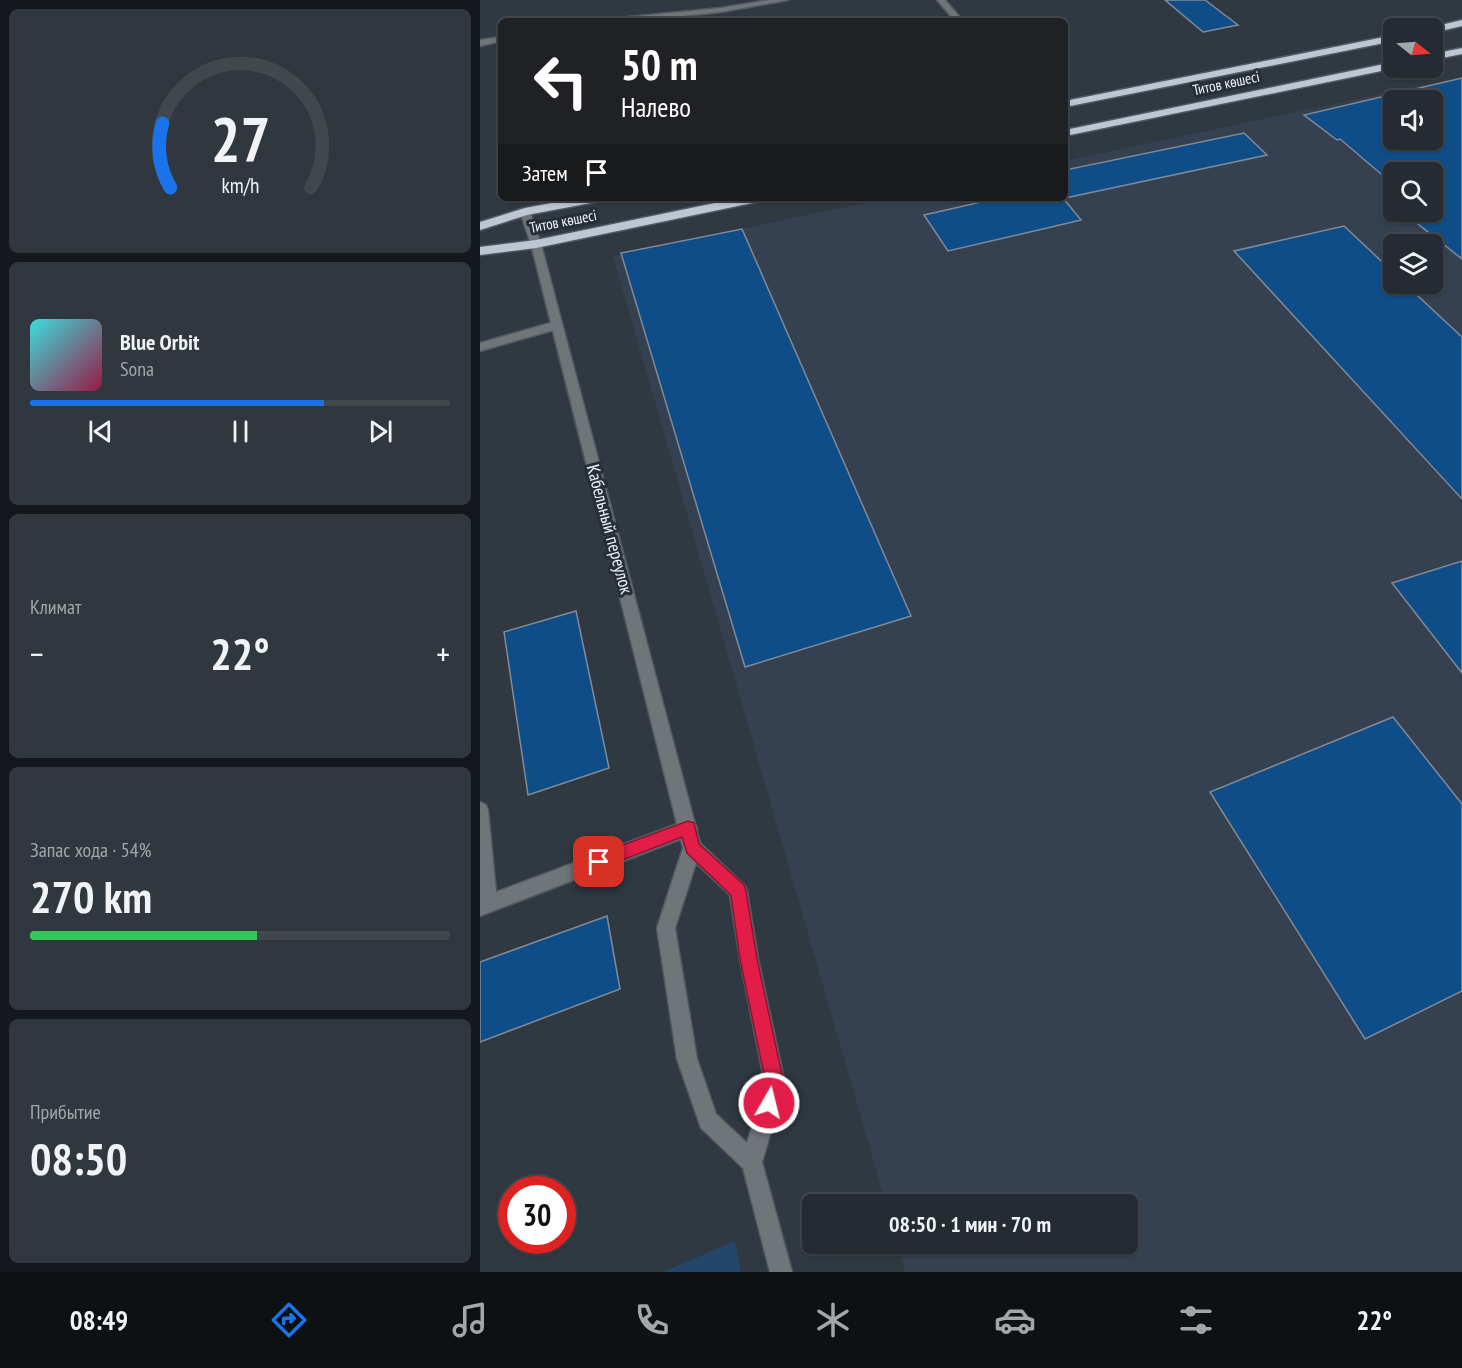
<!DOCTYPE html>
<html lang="ru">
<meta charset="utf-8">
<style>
:root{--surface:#242b32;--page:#30373e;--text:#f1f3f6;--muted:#a3a7ac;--line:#41474d;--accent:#1a73e8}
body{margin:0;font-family:"PT Sans Narrow",sans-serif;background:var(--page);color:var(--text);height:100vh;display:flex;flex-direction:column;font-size:22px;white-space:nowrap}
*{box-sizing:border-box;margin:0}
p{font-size:20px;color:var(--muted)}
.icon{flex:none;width:33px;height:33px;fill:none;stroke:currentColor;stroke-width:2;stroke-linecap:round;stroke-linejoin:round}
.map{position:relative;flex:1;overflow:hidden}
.sheet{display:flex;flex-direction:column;gap:9px;padding:9px;background:#14181c;width:480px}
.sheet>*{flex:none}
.banner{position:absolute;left:18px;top:18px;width:570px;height:183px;border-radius:9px;box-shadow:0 2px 4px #0004,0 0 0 2px var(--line);background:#202124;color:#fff;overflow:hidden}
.needle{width:39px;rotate:107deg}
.tools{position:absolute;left:903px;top:18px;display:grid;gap:12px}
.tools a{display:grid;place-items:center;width:60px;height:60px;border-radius:9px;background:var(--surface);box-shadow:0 2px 4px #0004,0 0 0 2px var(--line);font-size:30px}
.speed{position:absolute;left:18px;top:1176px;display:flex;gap:12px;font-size:30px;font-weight:700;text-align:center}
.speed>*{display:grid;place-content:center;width:78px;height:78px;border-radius:50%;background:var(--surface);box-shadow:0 2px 4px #0004,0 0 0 2px var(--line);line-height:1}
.speed .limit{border:9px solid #d22;background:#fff;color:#111}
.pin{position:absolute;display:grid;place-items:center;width:51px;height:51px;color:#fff;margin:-26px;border-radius:12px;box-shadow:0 3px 9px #0006}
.me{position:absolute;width:66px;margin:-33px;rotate:8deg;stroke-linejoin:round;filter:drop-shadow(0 0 4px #0008)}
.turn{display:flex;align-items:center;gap:21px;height:126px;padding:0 24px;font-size:27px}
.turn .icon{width:78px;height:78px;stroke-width:2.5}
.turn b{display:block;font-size:42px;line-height:51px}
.then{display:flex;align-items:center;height:57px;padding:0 24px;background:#0003;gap:12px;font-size:22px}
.big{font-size:45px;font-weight:600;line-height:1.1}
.sheet .tile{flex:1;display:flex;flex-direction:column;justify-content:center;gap:9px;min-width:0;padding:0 21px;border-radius:9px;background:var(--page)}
.sheet .dial{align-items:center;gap:0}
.dial svg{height:156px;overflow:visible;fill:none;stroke:var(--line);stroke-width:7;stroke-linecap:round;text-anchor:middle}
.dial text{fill:var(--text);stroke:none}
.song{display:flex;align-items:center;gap:18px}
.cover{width:72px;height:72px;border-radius:9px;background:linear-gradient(135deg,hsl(180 70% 55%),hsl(340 70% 35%))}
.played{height:6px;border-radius:3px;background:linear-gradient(90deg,var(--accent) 70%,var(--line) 70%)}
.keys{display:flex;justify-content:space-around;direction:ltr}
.heat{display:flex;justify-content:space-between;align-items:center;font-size:33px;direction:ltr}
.charge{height:9px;border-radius:4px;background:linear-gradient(90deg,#34c759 54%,var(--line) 0)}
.trip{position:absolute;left:322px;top:1194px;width:336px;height:60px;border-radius:9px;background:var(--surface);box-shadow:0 2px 4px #0004,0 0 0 2px var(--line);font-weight:600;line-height:60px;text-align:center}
.menu{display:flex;height:96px;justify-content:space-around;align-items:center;background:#0e1114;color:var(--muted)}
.menu .icon{width:42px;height:42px}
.menu .on{color:var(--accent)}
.menu b{font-size:27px;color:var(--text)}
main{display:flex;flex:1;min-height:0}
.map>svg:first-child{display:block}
.built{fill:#354150;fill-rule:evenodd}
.green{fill:#24466b}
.building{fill:#0f4d88;stroke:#818a96;stroke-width:1.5;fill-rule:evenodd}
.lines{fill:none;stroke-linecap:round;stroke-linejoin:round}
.lane-casing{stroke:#4f5760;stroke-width:3}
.street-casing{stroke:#4f5760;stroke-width:3}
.highway-casing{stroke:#4f5760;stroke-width:3}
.lane{fill:#707579;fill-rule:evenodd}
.street{fill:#707579;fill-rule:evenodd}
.highway{fill:#bdc7d3;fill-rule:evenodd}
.route{fill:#e11d48;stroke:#92132f;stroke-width:1.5}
.labels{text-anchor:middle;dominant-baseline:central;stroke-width:6;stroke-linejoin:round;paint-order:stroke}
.far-street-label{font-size:15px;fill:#f0f5fb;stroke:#262e38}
.street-label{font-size:18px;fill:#f0f5fb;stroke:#262e38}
</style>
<main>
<section class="sheet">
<div class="tile dial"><svg viewBox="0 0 100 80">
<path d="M14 69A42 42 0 1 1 86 69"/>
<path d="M14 69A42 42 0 0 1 10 36" stroke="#1a73e8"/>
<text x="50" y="56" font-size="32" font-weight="700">27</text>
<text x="50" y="72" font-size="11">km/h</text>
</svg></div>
<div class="tile">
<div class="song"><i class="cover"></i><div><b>Blue Orbit</b><p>Sona</p></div></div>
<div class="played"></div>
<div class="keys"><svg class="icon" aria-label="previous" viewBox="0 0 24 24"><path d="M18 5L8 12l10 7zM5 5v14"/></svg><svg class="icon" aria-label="pause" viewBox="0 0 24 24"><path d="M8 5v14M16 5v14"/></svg><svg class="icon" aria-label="next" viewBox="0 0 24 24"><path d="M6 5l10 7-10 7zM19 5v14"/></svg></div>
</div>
<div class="tile"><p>Климат</p>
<div class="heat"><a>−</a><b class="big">22°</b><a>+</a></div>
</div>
<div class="tile"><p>Запас хода · 54%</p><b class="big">270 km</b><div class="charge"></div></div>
<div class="tile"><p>Прибытие</p><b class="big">08:50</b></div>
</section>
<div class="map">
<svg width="982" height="1272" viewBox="0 0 982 1272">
<rect width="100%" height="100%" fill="#303942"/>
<path class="built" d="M 982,77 L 982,1272 L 425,1272 L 417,1244 L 648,1244 L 648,1204 L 406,1204 L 133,256 L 408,198 L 585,198 L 585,161 ZM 914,100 L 952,100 L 952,140 L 914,140 ZM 914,172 L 952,172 L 952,212 L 914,212 ZM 914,244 L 952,244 L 952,284 L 914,284 Z"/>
<path class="green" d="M 255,1241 L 261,1272 L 183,1272 Z"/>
<path class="building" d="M 685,0 L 725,0 L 758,25 L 723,32 Z
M 982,78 L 982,259 L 933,220 L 949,216 L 944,212 L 952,212 L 952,172 L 914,172 L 914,185 L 860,139 L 857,140 L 824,115 ZM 914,100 L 952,100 L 952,140 L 914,140 Z
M 764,133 L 787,155 L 585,198 L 585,170 Z
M 519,198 L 583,198 L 601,220 L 468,251 L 444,215 Z
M 864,226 L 914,273 L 914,284 L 925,284 L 982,337 L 982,499 L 754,251 Z
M 262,229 L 431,616 L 265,667 L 141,253 Z
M 982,561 L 982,673 L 912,583 Z
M 96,611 L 129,768 L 48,795 L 24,632 Z
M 913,717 L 982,804 L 982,991 L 885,1039 L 730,792 Z
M 127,916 L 140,989 L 0,1042 L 0,962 Z"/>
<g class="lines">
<defs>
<path id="lane" d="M 77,321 L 81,322 L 81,328 L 0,351 L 0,343 Z
M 0,802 L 6,805 L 8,810 L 16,892 L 208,820 L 214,822 L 217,828 L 214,834 L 0,916 Z"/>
<path id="street" d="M 289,0 L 308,0 L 241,12 L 153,21 L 124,21 L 128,19 L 241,8 Z
M 457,0 L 465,0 L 483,21 L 475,21 Z
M 21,37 L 21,41 L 0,46 L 0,40 Z
M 45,209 L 50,212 L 61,244 L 220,843 L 264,885 L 267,891 L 278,959 L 305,1084 L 282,1162 L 312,1272 L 290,1272 L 263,1168 L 221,1128 L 197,1059 L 177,928 L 203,848 L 51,244 L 40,212 ZM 216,863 L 250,895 L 260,959 L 285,1084 L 267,1143 L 236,1114 L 217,1059 L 195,928 Z"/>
<path id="highway" d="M 982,20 L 982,26 L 952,33 L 952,28 L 948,28 Z
M 914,35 L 914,41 L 585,107 L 585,101 Z
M 982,48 L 982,54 L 952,60 L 952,54 Z
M 914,62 L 914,68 L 916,68 L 585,136 L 585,130 Z
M 98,198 L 122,198 L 116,202 L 47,215 L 0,230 L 0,222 L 45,208 Z
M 259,198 L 283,198 L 277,202 L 56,248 L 0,255 L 0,247 L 56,240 Z"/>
</defs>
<use href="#lane" class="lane-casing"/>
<use href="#street" class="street-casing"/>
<use href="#highway" class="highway-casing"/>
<use href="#lane" class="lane"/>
<use href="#street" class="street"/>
<use href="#highway" class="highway"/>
</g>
<path class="route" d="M 208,821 L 214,823 L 219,844 L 264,885 L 266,891 L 277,959 L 304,1084 L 296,1110 L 289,1112 L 283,1110 L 280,1103 L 286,1084 L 260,959 L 251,895 L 207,853 L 202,837 L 119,869 L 113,867 L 111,862 L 113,856 Z"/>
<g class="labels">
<g class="far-street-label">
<text transform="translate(746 83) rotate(-12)">Титов көшесі</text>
<text transform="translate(83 221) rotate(-11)">Титов көшесі</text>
</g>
<g class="street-label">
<text transform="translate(130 529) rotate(75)">Кабельный переулок</text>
</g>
</g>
</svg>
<div class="tools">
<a><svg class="needle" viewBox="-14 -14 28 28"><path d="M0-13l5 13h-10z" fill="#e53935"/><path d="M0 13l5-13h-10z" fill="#a3a7ac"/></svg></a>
<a><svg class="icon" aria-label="sound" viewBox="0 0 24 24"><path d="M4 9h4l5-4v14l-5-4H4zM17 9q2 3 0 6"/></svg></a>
<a><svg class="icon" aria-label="search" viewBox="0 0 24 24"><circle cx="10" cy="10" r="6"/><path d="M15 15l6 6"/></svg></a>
<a><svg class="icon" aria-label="layers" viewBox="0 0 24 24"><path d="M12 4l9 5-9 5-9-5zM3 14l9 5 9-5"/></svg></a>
</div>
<div class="speed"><div class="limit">30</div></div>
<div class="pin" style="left:119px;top:862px;background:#d93025"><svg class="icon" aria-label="arrive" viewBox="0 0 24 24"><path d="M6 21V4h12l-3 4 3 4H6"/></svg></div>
<svg class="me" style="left:289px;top:1103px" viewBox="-20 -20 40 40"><circle r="17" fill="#e11d48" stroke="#fff" stroke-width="3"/><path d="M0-11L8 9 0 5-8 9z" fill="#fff"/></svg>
<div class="trip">08:50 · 1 мин · 70 m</div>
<div class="banner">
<div class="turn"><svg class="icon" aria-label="left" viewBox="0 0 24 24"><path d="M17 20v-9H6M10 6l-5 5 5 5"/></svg><div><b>50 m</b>Налево</div></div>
<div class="then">Затем<svg class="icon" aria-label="arrive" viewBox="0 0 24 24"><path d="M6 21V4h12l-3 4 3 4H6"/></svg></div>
</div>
</div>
</main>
<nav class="menu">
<b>08:49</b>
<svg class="icon on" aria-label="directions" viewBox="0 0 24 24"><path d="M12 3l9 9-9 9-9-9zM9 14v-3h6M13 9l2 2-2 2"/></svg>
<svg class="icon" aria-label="music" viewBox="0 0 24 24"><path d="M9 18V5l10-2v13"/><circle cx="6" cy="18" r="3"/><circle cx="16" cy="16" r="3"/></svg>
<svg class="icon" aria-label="phone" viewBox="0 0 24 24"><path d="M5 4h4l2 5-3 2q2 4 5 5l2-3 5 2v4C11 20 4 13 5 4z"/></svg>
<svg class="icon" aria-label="climate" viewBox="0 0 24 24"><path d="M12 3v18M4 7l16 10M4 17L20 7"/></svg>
<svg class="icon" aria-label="car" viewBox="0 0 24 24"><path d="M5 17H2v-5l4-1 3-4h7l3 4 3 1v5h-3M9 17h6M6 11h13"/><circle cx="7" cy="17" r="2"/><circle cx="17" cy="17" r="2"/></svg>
<svg class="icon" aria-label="filters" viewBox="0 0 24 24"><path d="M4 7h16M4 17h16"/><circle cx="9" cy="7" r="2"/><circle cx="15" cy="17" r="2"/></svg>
<b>22°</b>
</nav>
